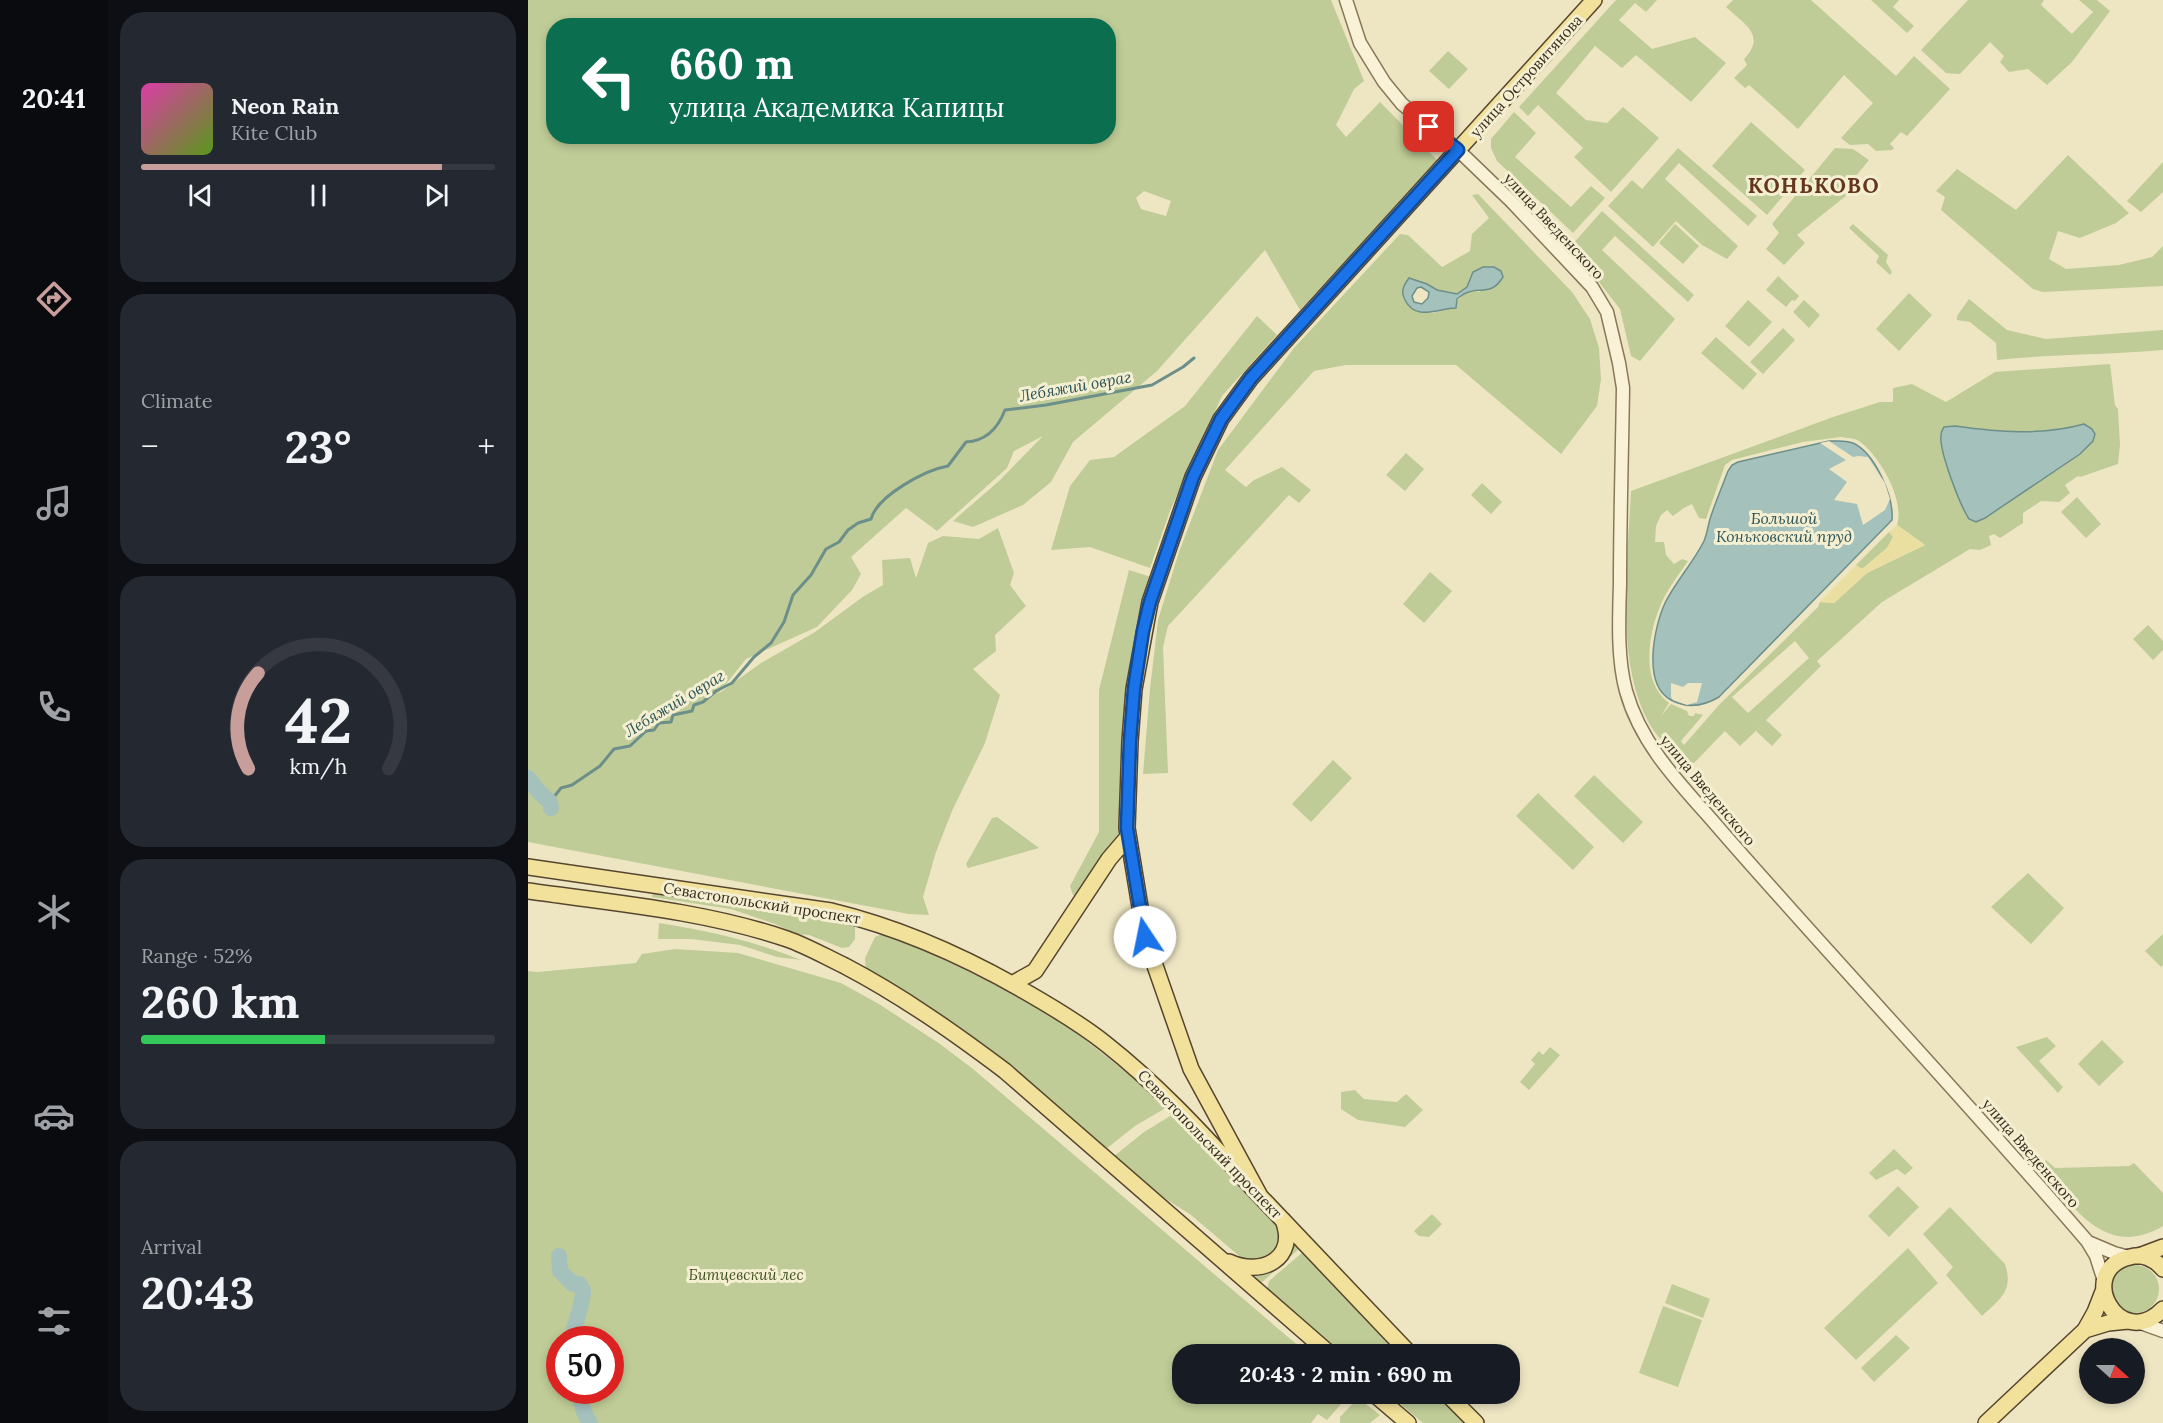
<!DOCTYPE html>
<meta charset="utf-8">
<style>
:root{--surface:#171b24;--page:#242831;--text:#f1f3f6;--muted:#9ea1a6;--line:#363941;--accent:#c89e9a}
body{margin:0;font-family:Lora,serif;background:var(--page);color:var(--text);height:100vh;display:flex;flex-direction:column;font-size:22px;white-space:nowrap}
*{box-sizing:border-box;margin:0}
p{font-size:20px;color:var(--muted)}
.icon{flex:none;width:33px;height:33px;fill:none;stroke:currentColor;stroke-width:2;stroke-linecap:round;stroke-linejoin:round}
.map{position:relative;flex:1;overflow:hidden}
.drawer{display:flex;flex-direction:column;gap:12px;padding:12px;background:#0d0f14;width:420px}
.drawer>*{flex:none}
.hud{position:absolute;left:18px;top:18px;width:570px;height:126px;border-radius:24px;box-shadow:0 3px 9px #0003;background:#0b6e4f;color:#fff;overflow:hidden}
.needle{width:39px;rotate:111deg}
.tools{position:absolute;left:1551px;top:1338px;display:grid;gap:12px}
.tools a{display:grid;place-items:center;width:66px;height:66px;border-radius:50%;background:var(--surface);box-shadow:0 3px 9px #0003;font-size:30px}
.speed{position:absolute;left:18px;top:1326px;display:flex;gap:12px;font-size:30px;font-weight:700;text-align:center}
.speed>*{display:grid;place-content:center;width:78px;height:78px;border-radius:50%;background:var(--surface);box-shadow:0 3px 9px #0003;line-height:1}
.speed .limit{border:9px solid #d22;background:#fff;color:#111}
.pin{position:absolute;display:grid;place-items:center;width:51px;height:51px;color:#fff;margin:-26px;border-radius:12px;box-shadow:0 3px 9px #0006}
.me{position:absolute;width:66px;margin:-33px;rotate:349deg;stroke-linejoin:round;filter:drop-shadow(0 0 4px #0008)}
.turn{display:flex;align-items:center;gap:21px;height:126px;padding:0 24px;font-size:27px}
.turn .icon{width:78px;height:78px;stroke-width:2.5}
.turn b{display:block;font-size:42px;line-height:51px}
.big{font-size:45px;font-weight:800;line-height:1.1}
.drawer .card{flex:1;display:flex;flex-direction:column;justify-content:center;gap:9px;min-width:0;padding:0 21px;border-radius:24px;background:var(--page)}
.drawer .dial{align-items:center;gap:0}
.dial svg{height:156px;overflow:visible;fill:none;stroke:var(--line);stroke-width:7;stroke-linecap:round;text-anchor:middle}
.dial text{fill:var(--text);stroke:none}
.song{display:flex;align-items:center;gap:18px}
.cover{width:72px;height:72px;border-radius:9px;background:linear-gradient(135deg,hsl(320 70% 55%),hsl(90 70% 35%))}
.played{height:6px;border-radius:3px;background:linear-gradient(90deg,var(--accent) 85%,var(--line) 85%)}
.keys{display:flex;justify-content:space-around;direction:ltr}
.heat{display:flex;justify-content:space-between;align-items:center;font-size:33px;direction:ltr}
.charge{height:9px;border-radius:4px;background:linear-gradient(90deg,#34c759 52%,var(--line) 0)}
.trip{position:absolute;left:644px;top:1344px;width:348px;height:60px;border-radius:24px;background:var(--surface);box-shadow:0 3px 9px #0003;font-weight:800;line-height:60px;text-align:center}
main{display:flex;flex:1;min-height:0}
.dock{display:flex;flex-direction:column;width:108px;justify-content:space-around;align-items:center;background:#090b0e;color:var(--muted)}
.dock .icon{width:42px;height:42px}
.dock .on{color:var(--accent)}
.dock b{font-size:27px;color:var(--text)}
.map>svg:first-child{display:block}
.green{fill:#bfcc97;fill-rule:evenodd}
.sand{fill:#eadfa0}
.water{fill:#a5c1bc;stroke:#6c8f8a;stroke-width:1.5;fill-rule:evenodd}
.pier{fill:#eee6c3}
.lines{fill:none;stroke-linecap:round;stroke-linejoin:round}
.stream{stroke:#6c8f8a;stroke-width:3}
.river{stroke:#a5c1bc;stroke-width:16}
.minor-casing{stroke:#88785a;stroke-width:15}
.major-casing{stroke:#56452e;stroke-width:18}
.minor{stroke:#f9f2d6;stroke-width:12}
.major{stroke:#f1e19a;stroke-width:15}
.route-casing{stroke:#114b97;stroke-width:15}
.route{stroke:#1a73e8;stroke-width:10}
.labels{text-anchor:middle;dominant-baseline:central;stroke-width:6;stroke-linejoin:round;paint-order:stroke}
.street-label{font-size:15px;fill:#382d1e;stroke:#f5efd2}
.park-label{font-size:15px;font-style:italic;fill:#435424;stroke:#f5efd2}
.water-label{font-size:16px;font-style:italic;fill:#2d5558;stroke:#f5efd2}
.district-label{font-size:21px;font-weight:bold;letter-spacing:1.5px;fill:#65351d;stroke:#f5efd2}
</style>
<main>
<nav class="dock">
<b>20:41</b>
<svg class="icon on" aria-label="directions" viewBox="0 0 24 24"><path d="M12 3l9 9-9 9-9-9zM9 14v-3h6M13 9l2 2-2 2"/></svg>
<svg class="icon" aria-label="music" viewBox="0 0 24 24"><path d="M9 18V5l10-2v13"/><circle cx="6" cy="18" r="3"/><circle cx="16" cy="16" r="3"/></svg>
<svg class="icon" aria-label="phone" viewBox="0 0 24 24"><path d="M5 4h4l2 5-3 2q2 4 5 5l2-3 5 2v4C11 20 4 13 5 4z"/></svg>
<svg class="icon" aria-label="climate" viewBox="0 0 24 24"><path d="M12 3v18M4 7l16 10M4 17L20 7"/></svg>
<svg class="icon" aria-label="car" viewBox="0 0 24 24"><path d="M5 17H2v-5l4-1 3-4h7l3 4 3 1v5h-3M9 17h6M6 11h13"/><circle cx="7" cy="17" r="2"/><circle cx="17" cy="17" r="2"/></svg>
<svg class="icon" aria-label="filters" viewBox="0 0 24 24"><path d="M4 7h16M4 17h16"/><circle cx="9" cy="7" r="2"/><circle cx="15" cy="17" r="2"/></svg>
</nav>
<section class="drawer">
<div class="card">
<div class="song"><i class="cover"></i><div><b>Neon Rain</b><p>Kite Club</p></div></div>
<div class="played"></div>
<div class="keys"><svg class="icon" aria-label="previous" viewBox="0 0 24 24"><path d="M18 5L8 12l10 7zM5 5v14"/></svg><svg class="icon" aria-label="pause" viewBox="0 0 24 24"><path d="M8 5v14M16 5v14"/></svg><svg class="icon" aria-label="next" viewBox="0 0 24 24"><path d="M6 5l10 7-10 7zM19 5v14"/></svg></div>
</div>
<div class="card"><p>Climate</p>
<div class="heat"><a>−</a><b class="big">23°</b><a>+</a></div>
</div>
<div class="card dial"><svg viewBox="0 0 100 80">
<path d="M14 69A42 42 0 1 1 86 69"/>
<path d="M14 69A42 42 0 0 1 19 20" stroke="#c89e9a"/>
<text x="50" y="56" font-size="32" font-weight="700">42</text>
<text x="50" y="72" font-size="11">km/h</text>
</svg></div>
<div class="card"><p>Range · 52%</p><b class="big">260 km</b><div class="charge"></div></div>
<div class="card"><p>Arrival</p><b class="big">20:43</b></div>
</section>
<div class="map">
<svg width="1635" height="1423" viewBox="0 0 1635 1423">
<rect width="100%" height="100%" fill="#eee6c3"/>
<path class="green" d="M 0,0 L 803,0 L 836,81 L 826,89 L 808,125 L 818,137 L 852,102 L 910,161 L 772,310 L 737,250 L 629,371 L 545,442 L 523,482 L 495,505 L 445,527 L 425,521 L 471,481 L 515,436 L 486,451 L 479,468 L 409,531 L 378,508 L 323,557 L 333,574 L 324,590 L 289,627 L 218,659 L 190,694 L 233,663 L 287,632 L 336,596 L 355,585 L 354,560 L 382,558 L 388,578 L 400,543 L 415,536 L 451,539 L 470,528 L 486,573 L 482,585 L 498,606 L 467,635 L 468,651 L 445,669 L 472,695 L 457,743 L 424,811 L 408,852 L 395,897 L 401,915 L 381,914 L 0,842 ZM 26,26 L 580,26 L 580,136 L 26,136 ZM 616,191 L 643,201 L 638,216 L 613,209 L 608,198 Z
M 1088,0 L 1129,0 L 1118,12 L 1107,3 L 1091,20 L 1124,49 L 1167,37 L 1198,63 L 1163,102 L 1108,55 L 1094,68 L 1067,46 L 1028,93 L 1058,120 L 1079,123 L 1095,107 L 1131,138 L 1083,192 L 1046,157 L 1055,148 L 1010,105 L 1000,116 L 991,107 Z
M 1205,0 L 1283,0 L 1368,76 L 1386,56 L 1422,89 L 1379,136 L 1373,132 L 1362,144 L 1366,148 L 1364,150 L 1348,151 L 1340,144 L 1322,145 L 1313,138 L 1345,103 L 1316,75 L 1270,129 L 1221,85 L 1217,88 L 1206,78 L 1219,65 L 1216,59 C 1239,35 1216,24 1198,7 Z
M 1343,0 L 1371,0 L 1365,7 L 1386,26 L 1379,33 Z
M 1440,0 L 1516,0 L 1513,5 L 1544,34 L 1565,12 L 1551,0 L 1569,0 L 1582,11 L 1544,62 L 1519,85 L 1500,69 L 1481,72 L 1472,62 L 1476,56 L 1462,42 L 1432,74 L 1418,73 L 1393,50 Z
M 920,51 L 940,69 L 921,89 L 901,71 Z
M 986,112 L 1008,133 L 987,157 L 1043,207 L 1063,186 L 1077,198 L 1045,233 L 969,161 L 963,148 L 963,139 Z
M 1223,122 L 1277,170 L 1239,215 L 1184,166 Z
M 1150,148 L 1229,216 L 1220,226 L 1151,163 L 1137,179 L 1210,246 L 1199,259 L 1174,245 L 1148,221 L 1125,247 L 1080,206 L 1104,180 L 1114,189 Z
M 1307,148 L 1325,149 L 1341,160 L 1320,186 L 1324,191 L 1269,235 L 1277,243 L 1256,265 L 1238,249 L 1251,233 L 1244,224 Z
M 1540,155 L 1601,213 L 1588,223 L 1552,238 L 1530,231 L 1521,259 L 1538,269 L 1591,265 L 1624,257 L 1635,246 L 1635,286 L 1515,292 L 1505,289 L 1413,210 L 1417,197 L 1408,191 L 1429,169 L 1488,210 Z
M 1635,162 L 1635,192 L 1613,212 L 1599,201 Z
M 950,194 L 1044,292 L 1062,319 L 1071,348 L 1073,379 L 1069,406 L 1033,454 L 928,365 L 818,365 L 786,371 L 697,470 L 718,487 L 726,480 L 754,467 L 783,490 L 771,503 L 761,495 L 640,626 L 635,647 L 640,773 L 615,774 L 622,689 L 630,620 L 651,552 L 690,450 L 766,348 L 872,234 L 880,235 L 914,267 L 942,251 L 944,234 L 961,218 L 944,195 ZM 946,272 L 952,292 L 940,291 L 921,308 L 905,313 L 875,297 L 881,279 L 899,284 L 909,290 L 929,294 L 939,287 Z
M 1074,211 L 1166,295 L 1160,302 L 1087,236 L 1074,250 L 1147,319 L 1112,361 L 1103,356 L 1092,309 L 1043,246 Z
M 1147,224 L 1171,246 L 1155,264 L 1131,243 Z
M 1325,224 L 1360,255 L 1358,262 L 1364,272 L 1362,275 L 1348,262 L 1351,256 L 1321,228 Z
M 1250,276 L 1271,296 L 1267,301 L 1264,300 L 1258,307 L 1238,290 Z
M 1381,293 L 1404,315 L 1371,351 L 1348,329 Z
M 1441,299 L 1479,330 L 1518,339 L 1635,330 L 1635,350 C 1580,355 1524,354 1469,360 L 1468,343 L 1442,322 L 1429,320 L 1429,316 Z
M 1220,300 L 1244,322 L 1221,347 L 1197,326 Z
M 1276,300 L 1292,315 L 1281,328 L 1265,312 Z
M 729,316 L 749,335 L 694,396 L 642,511 L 622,568 L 562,547 L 523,550 L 542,486 L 562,460 L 586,457 L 657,406 Z
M 1255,328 L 1267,340 L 1235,374 L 1222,362 Z
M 1188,337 L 1229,374 L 1215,390 L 1173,353 Z
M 1582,364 L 1587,405 L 1590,409 L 1592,445 L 1590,464 L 1552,477 L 1550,476 L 1537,485 L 1542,493 L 1531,502 L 1513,501 L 1495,513 L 1495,523 L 1472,538 L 1466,534 L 1461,536 L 1463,545 L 1452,550 L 1442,549 L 1354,602 L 1289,661 L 1293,666 L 1238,720 L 1254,735 L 1244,746 L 1228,731 L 1235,724 L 1212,746 L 1197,731 L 1166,763 C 1160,760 1151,758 1145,754 C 1141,750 1137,744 1133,740 C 1083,681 1100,564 1103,491 L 1305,417 L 1352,402 L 1365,402 L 1365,388 L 1384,384 L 1418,402 L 1467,372 ZM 1556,424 L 1564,429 L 1567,434 L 1552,454 L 1468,511 L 1441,519 L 1419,464 L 1413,439 L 1416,427 L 1427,426 C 1470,432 1513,436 1556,424 ZM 1313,437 C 1319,438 1326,438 1331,441 C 1352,456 1377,500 1369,525 L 1397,545 L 1339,573 L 1306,603 L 1292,602 L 1290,607 L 1191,705 L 1156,745 L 1153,741 L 1175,715 L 1167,713 L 1166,716 L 1161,716 L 1159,711 L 1143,704 L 1133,716 L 1141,703 C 1113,682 1120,637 1131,609 C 1137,592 1150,576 1160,561 L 1154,559 L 1146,564 L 1138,555 L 1136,542 L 1127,542 L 1128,526 L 1133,515 L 1139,510 L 1145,516 L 1156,508 L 1164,504 L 1171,518 L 1178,519 L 1197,465 L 1204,460 L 1275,442 ZM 1267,641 L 1281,658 L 1220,713 L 1204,697 Z
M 878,453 L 896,469 L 877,491 L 858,475 Z
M 954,483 L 974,502 L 963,514 L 943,495 Z
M 1549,497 L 1573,524 L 1558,538 L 1533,512 Z
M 1361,532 L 1365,537 L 1359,548 L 1334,569 L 1328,565 Z
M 601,570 L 623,577 L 599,679 L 595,833 L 549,897 L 545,895 L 542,886 L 571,832 L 571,690 Z
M 902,572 L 924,591 L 896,623 L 875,604 Z
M 1620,625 L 1635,641 L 1635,650 L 1625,660 L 1605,639 Z
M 805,760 L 824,778 L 783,822 L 764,804 Z
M 1066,775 L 1115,822 L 1095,843 L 1046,796 Z
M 1010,793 L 1066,847 L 1045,870 L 988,816 Z
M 469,817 L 511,848 L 440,868 L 438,864 L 464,818 Z
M 1500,873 L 1536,908 L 1503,944 L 1463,907 Z
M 125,893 L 318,921 L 327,927 L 327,939 L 321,947 L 314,948 L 281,935 L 268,934 L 247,924 L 203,909 L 124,897 Z
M 131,923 C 182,931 226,941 273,960 L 249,957 L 212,945 L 163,939 L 130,939 Z
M 357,933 L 436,967 L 537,1024 L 641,1106 L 607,1126 L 578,1149 C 502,1084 428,1016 338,971 L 337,958 L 347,937 Z
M 1635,934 L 1635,965 L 1633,967 L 1617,951 Z
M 147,949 L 210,953 L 313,983 L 351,1004 L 412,1044 L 445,1069 L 780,1354 L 654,1354 L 654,1394 L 819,1394 L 819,1397 L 799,1420 L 790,1414 L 783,1423 L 0,1423 L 0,971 L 9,972 L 108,963 L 114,954 ZM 32,1340 L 82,1340 L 82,1390 L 32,1390 Z
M 1519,1037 L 1528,1046 L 1511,1061 L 1535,1087 L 1530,1093 L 1488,1047 Z
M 1574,1040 L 1596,1062 L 1571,1086 L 1550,1064 Z
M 1022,1047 L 1032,1055 L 1001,1090 L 992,1082 L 1007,1064 L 1003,1060 L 1011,1051 L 1015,1055 Z
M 827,1090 L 836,1099 L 869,1102 L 878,1094 L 895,1110 L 877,1127 L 830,1120 L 813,1109 L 813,1092 Z
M 647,1113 L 752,1227 L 752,1243 L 741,1259 L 717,1261 L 663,1215 L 621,1188 L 585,1157 L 616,1132 Z
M 1366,1149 L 1385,1168 L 1377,1175 L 1369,1169 L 1348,1180 L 1341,1173 Z
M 1518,1160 L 1527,1168 L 1601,1166 L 1606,1163 L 1635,1193 L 1635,1226 C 1577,1260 1546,1207 1512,1168 Z
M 1370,1186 L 1391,1207 L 1361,1237 L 1340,1216 Z
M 1422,1207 L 1477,1264 C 1486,1291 1472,1299 1454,1316 L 1418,1275 L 1425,1267 L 1395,1234 Z
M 904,1214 L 914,1224 L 901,1237 L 891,1236 L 886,1231 Z
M 766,1241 L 772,1248 L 733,1283 L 727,1277 C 746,1271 760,1261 766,1241 Z
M 1380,1248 L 1410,1283 L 1328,1360 L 1296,1328 Z
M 775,1252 L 875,1354 L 816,1354 L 739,1289 L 741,1281 Z
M1583 1289a24 24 0 1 1 48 0a24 24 0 1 1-48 0Z
M 1144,1284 L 1182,1299 L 1175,1318 L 1137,1303 Z
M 1135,1306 L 1174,1320 L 1150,1387 L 1111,1373 Z
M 1368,1335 L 1382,1348 L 1346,1382 L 1333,1368 Z
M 861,1394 L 912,1394 L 941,1423 L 895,1423 Z
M 830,1398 L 852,1415 L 842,1423 L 812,1423 L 812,1417 Z"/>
<path class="sand" d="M 1369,525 L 1397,545 L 1339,573 L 1306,603 L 1292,602 L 1328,565 L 1334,569 L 1359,548 L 1365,537 L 1361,532 Z"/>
<path class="water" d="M 955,267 L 966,267 L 973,271 L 975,277 C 963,297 951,286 938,293 C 935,294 932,297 929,299 L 928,308 C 910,308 888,322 877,300 C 872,291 876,285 881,278 L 899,284 L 909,290 L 929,294 L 939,287 L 945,272 ZM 893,287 L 901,292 L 900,298 L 894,304 L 886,302 L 884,296 L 889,288 Z
M 1556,424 L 1564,429 L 1567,434 L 1565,441 L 1552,454 L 1457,518 L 1448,522 L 1441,519 C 1432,505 1411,451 1413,436 C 1413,431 1414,431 1416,427 L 1427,426 C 1470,432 1513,436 1556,424 Z
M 1301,441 C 1309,441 1317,440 1325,443 C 1347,453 1366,497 1364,520 L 1191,697 C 1176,706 1160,709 1143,700 C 1114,685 1126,627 1137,603 C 1148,581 1165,563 1176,541 C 1179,534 1180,526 1182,519 C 1187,503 1194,487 1200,471 L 1204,465 L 1210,462 Z"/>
<path class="pier" d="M 1301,441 L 1325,457 L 1330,456 L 1340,457 L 1357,483 L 1362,499 L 1357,510 L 1335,525 L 1329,504 L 1306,500 L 1319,482 L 1301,469 L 1318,460 L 1292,443 Z
M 1143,683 L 1155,687 L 1160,683 L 1174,683 L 1169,702 L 1159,705 L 1145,700 L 1143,697 Z"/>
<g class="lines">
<path class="stream" d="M 22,802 L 33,788 L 44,785 L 72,766 L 86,749 L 102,746 L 118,731 L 126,730 L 131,723 L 143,722 L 145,715 L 164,711 L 166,705 L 175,702 L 188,691 L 204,683 L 226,657 L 243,643 L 256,622 L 265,595 L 283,575 L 298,549 L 311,542 L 320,530 L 330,523 L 343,519 C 349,496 397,470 420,466 L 438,442 C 459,441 470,428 477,410 L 518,405 L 624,385 L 655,367 L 666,358"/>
<path class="river" d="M 0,778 L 10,791 L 22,802 L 23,808
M 31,1256 L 32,1271 L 45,1284 L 51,1284 L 55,1290 C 55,1308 46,1322 44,1340
M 50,1390 L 56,1412 L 62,1423"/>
<defs>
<path id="minor" d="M 818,0 L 832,43 L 856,82 L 874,104 L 930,150 L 983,201 L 1064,287 L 1079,312 L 1091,363 L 1095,388 C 1094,454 1092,519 1092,584 C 1091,618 1089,658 1098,691 C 1112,742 1149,781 1183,819 C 1207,847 1232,875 1258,904 C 1358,1016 1461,1127 1559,1241 L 1568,1256 L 1576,1281
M 1560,1242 L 1586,1253 L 1601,1257
M 1610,1322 L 1635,1331"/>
<path id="major" d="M 0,867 L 303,911 C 373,928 436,956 498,992 C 526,1008 553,1024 578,1044 C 634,1088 681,1141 729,1193 C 780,1247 831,1301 882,1354
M 0,891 C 86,903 177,911 259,939 C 279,946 298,957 317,966 C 374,996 425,1032 477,1071 L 802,1354
M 484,984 L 507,971 L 581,859 L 599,838
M 732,1196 L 663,1069 L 617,937 L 599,828 L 602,741 L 606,689 L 622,602 L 665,477 L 693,419 L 723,378 L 1066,0
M 1611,1256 L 1635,1247
M 701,1262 C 733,1277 770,1259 755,1220
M 1635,1269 C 1627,1259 1614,1253 1602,1257 C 1546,1270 1591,1354 1635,1309
M 1557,1330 L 1580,1323 L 1600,1321
M 846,1394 L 880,1423
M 919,1394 L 948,1423
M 1458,1423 L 1557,1330 L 1567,1312 L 1576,1289"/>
</defs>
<use href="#minor" class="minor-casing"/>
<use href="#major" class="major-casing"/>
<use href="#minor" class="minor"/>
<use href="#major" class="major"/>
</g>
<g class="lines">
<defs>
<path id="route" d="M 617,937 L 599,828 L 602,741 L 606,689 L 615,631 L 622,602 L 665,477 L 693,419 L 723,378 L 930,150 L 901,127"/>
</defs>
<use href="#route" class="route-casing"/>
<use href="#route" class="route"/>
</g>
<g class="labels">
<g class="street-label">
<text transform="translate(998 76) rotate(-48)">улица Островитянова</text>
<text transform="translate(1026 226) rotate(47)">улица Введенского</text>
<text transform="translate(1180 790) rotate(50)">улица Введенского</text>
<text transform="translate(234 903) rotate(9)">Севастопольский проспект</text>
<text transform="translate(682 1144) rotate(46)">Севастопольский проспект</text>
<text transform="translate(1503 1153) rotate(49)">улица Введенского</text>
</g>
<g class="park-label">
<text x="218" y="1274">Битцевский лес</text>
</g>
<g class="water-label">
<text transform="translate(547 386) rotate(-10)">Лебяжий овраг</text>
<text x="1256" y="518">Большой<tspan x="1256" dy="18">Коньковский пруд</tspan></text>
<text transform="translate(146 703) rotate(-31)">Лебяжий овраг</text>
</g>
<g class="district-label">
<text x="1286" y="185">КОНЬКОВО</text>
</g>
</g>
</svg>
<div class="tools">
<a><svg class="needle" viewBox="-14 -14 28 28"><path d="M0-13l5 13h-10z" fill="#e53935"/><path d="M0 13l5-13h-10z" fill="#9ea1a6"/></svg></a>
</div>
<div class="speed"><div class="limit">50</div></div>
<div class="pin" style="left:901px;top:127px;background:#d93025"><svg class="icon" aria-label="arrive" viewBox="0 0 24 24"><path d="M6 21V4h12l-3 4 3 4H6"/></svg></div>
<svg class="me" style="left:617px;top:937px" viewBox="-20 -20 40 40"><circle r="19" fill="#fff"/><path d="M0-13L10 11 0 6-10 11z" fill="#1a73e8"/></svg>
<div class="trip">20:43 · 2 min · 690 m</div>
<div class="hud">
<div class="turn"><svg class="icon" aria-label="left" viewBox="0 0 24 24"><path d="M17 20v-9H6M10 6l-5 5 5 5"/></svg><div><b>660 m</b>улица Академика Капицы</div></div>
</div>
</div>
</main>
